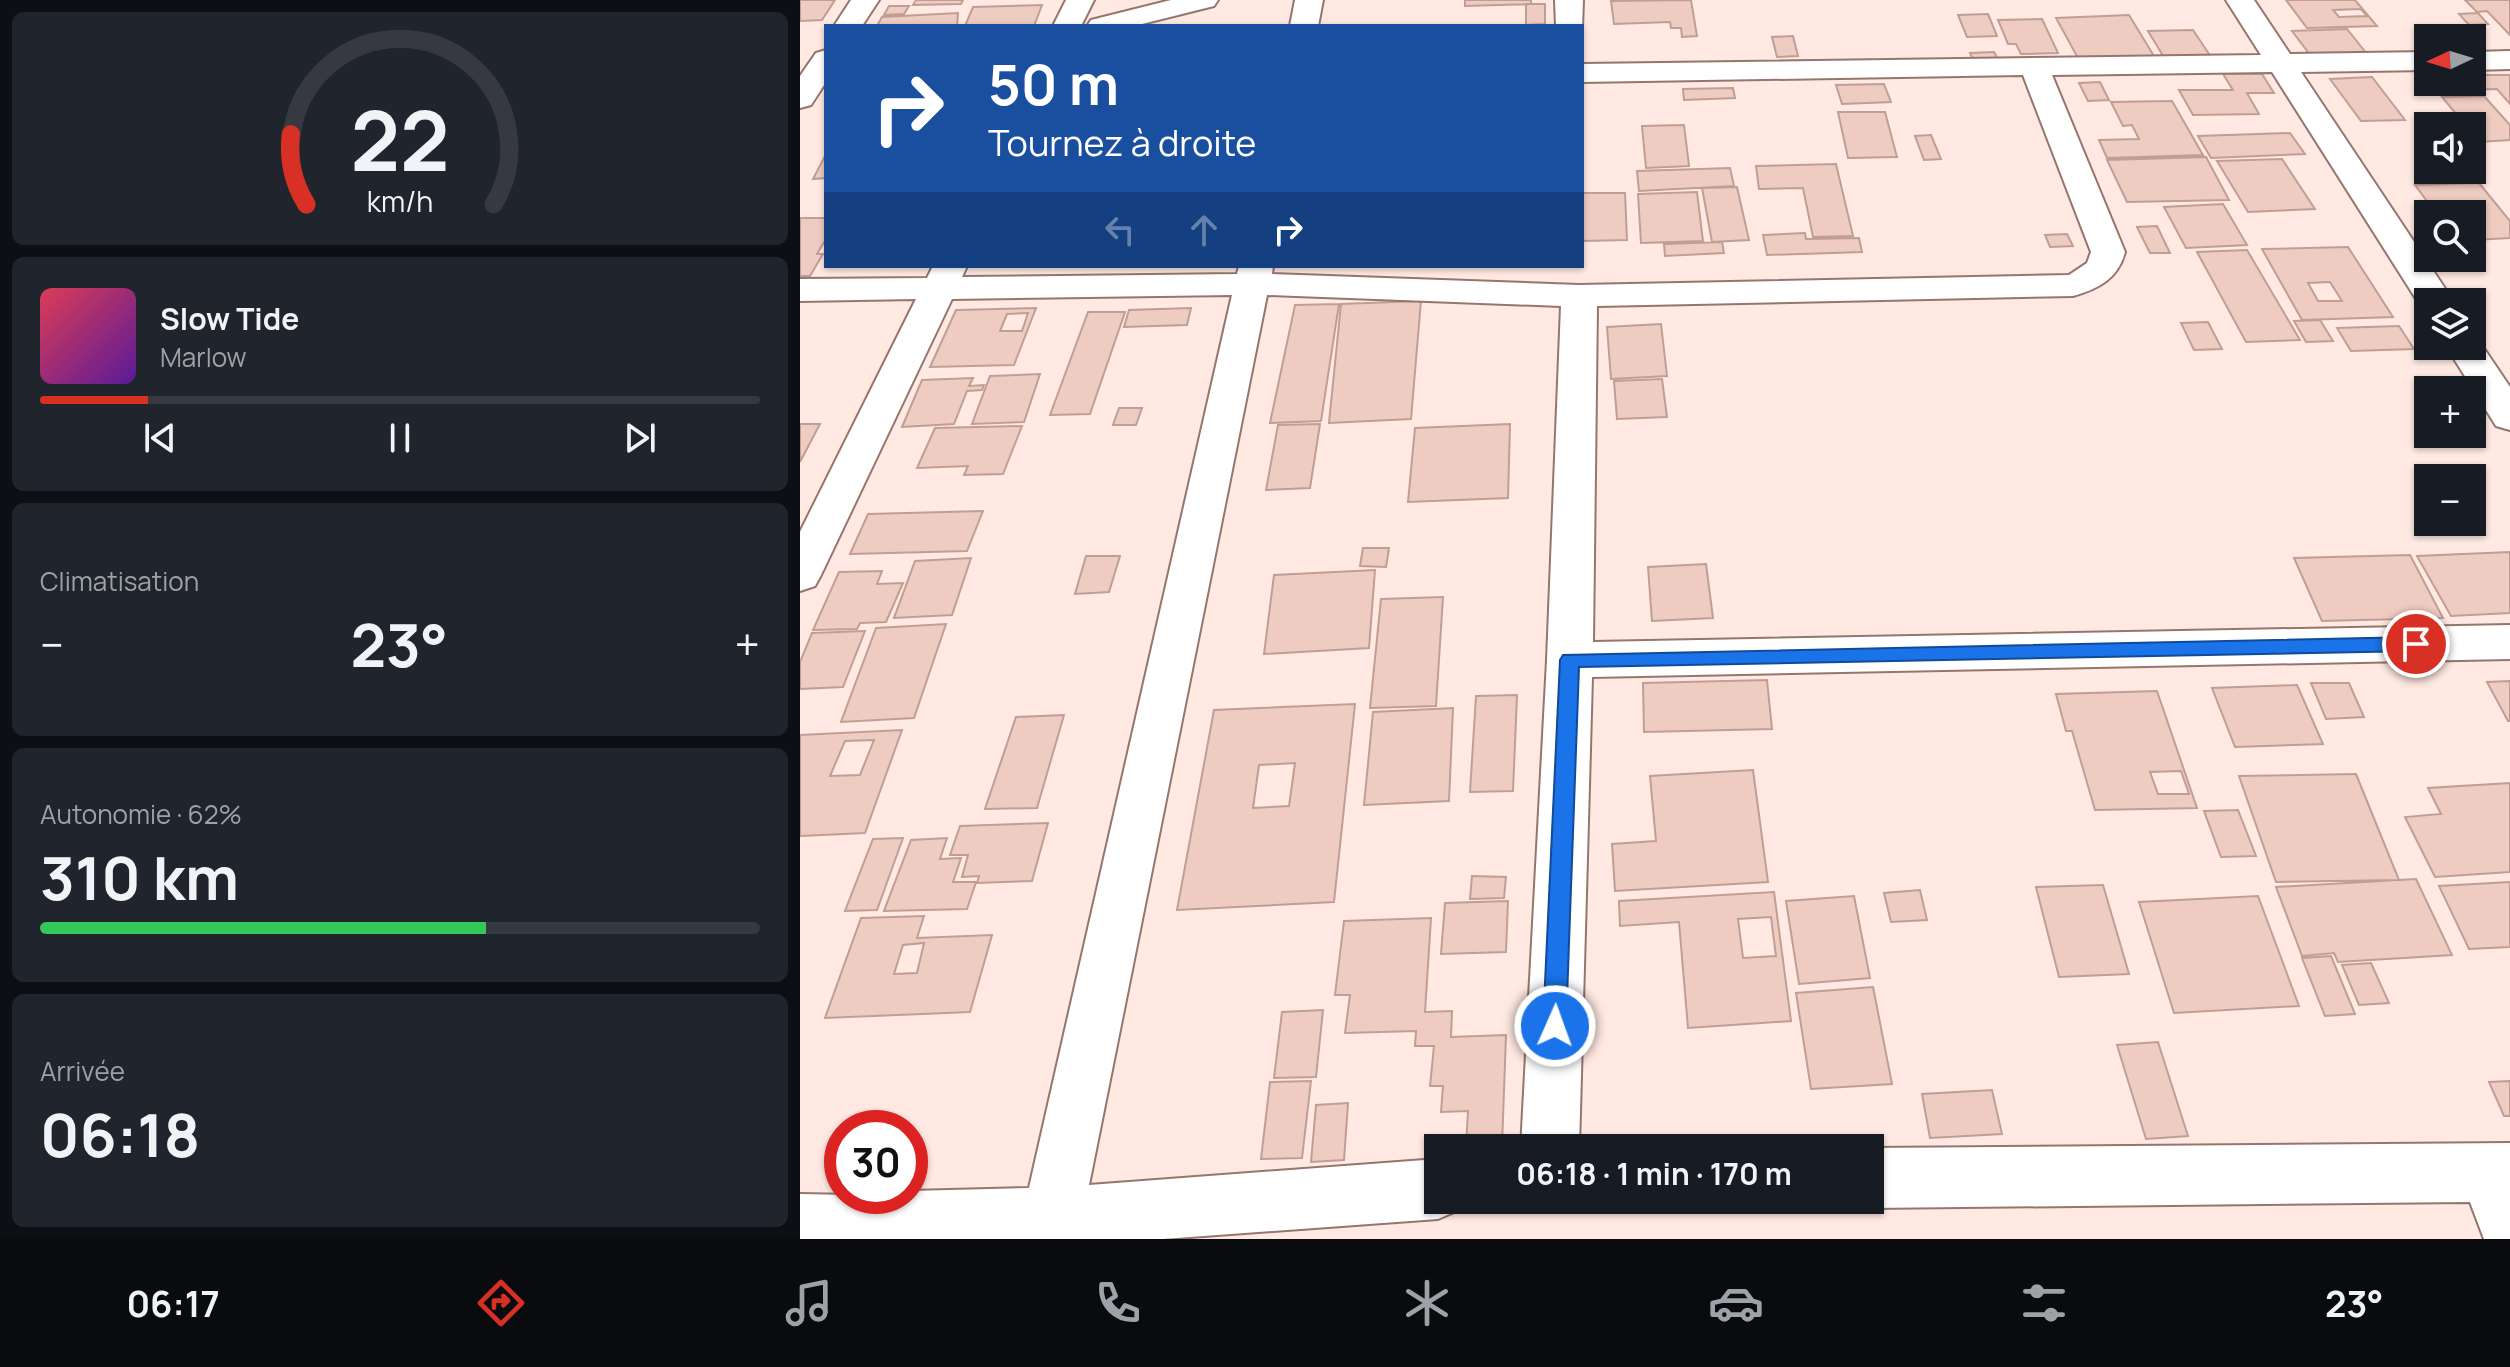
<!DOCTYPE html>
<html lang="fr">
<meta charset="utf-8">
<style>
:root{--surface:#171b24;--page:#20242c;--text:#f1f3f6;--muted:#9ea1a6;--line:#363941;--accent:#d93025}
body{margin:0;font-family:Manrope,sans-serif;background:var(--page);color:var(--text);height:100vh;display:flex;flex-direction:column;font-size:30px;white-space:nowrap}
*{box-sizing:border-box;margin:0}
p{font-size:26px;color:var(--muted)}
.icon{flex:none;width:44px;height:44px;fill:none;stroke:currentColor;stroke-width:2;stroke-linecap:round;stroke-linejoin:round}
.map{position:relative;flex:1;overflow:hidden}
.drawer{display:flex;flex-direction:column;gap:12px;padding:12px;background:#0d0f14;width:800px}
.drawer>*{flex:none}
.top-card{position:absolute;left:24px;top:24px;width:760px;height:244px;border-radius:0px;box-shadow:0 2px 6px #0004;background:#1a4fa0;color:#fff;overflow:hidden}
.needle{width:52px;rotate:266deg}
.fabs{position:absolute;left:1614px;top:24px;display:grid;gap:16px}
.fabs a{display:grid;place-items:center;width:72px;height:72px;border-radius:0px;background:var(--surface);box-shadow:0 2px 6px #0004;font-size:40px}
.speed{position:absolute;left:24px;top:1110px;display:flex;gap:16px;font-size:40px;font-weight:700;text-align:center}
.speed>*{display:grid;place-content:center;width:104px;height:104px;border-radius:50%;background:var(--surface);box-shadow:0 2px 6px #0004;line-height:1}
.speed .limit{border:12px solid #d22;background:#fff;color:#111}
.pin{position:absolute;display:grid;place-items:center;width:68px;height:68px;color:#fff;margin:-34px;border:4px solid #fff;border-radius:50%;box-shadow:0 2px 8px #0007}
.me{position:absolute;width:88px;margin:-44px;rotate:2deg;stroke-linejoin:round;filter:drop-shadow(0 0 6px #0008)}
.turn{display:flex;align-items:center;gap:28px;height:168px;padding:0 32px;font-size:36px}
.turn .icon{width:104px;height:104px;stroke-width:2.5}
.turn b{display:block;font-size:56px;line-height:68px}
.lanes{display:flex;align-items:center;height:76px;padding:0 32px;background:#0003;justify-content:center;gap:40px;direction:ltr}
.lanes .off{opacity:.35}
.big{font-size:60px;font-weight:700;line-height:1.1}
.drawer .tile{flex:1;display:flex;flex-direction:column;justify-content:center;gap:12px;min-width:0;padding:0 28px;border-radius:12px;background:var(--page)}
.drawer .dial{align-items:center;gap:0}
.dial svg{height:208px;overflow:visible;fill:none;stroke:var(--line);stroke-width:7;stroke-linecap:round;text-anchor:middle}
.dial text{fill:var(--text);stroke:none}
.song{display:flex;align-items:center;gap:24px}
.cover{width:96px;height:96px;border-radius:12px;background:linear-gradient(135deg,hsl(350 70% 55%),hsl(270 70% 35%))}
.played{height:8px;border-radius:4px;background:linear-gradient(90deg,var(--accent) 15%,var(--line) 15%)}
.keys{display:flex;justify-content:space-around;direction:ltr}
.heat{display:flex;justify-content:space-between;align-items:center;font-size:44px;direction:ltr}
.charge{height:12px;border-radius:6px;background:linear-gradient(90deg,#34c759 62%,var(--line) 0)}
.trip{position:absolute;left:624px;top:1134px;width:460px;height:80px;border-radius:0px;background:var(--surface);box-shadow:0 2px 6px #0004;font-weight:700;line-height:80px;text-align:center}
.tab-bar{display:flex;height:128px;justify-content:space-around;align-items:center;background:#090b0e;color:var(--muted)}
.tab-bar .icon{width:56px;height:56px}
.tab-bar .active{color:var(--accent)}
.tab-bar b{font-size:36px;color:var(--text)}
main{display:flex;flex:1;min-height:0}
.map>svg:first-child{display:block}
.building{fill:#efccc1;stroke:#c09e94;stroke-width:2;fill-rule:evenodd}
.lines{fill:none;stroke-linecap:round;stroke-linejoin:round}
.minor-casing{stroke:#95766c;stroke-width:4}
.minor{fill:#fff;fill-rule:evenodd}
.route{fill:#1a73e8;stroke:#114b97;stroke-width:2}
</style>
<main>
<section class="drawer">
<div class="tile dial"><svg viewBox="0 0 100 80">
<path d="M14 69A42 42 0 1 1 86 69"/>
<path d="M14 69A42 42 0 0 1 8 42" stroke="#d93025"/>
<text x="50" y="56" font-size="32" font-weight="700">22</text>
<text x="50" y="72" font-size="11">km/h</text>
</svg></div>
<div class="tile">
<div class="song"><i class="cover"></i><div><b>Slow Tide</b><p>Marlow</p></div></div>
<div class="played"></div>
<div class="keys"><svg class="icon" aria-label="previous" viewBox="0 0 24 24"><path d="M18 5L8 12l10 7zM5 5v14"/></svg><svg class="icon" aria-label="pause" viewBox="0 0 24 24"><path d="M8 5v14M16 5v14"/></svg><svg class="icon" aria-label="next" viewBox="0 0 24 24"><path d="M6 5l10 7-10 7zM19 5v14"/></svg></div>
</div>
<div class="tile"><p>Climatisation</p>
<div class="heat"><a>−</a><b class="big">23°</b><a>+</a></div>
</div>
<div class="tile"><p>Autonomie · 62%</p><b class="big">310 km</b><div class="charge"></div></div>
<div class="tile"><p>Arrivée</p><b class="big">06:18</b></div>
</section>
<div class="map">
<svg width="1710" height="1239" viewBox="0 0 1710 1239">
<rect width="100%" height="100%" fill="#ffe9e2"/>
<path class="building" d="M 0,0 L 35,0 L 22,20 L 0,21 Z
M 116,0 L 163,0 L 161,4 L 113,5 Z
M 665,0 L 731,0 L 731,4 L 665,6 Z
M 891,0 L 897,36 L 882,37 L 881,28 L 871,28 L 870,22 L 814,24 L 811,1 Z
M 1486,0 L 1555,0 L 1577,26 L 1507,28 ZM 1561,9 L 1567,16 L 1539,17 L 1533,10 Z
M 1665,0 L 1710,0 L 1710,35 L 1687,11 L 1677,12 Z
M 726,4 L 745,4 L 745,24 L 726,25 Z
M 242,5 L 234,26 L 165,26 L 173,7 Z
M 89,6 L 109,6 L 104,14 L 84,15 Z
M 158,13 L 157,26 L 77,26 L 82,17 Z
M 1678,13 L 1688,24 L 1669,25 L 1659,14 Z
M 1188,14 L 1197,36 L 1167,37 L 1158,15 Z
M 1329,15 L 1354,56 L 1278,58 L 1256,18 Z
M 1242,19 L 1258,53 L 1221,54 L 1216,44 L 1208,44 L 1198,20 Z
M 1547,29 L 1567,54 L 1511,56 L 1492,31 Z
M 1393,30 L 1411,57 L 1365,59 L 1348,31 Z
M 993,36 L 998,56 L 977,57 L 972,37 Z
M 1194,52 L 1199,61 L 1174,62 L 1170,53 Z
M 1423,74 L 1462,74 L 1474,93 L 1447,93 L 1459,114 L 1393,115 L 1379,90 L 1433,90 Z
M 1672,75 L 1710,75 L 1710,104 L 1697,89 L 1661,90 L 1655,82 L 1672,82 Z
M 1572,77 L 1605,120 L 1561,121 L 1530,79 Z
M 1300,82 L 1309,100 L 1288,101 L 1279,83 Z
M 1084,84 L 1091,102 L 1042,104 L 1036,85 Z
M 933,88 L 935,98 L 884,100 L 883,89 Z
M 1684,96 L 1710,125 L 1710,140 L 1679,142 L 1672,133 L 1672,126 L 1666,126 L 1642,97 Z
M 1372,101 L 1403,155 L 1307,158 L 1299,140 L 1339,139 L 1332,125 L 1323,126 L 1311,102 Z
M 1038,112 L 1085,112 L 1097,157 L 1048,158 Z
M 884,125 L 889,166 L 846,168 L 842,126 Z
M 1490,133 L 1505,154 L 1411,158 L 1398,136 Z
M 1131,135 L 1141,159 L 1124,160 L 1115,136 Z
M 26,154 L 26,178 L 13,179 Z
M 1406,157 L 1429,200 L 1327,202 L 1307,160 Z
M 1482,159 L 1515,209 L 1448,212 L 1417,161 Z
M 1036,164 L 1053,236 L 1013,237 L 1003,188 L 959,189 L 956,166 Z
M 930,168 L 934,186 L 839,191 L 837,171 Z
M 1679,183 L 1710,221 L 1710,238 L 1674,240 L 1680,248 L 1672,248 L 1672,223 L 1680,222 L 1674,215 L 1628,216 L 1619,204 L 1629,204 L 1615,185 Z
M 937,187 L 949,240 L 912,242 L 902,188 Z
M 897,192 L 903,241 L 841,243 L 838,194 Z
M 782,193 L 825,193 L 827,240 L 782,241 Z
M 1423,204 L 1447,245 L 1386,248 L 1364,207 Z
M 0,218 L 26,218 L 26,239 L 17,254 L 23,254 L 10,276 L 0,276 Z
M 1357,226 L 1370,253 L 1350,253 L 1337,227 Z
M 1005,233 L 1006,239 L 1059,238 L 1062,252 L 967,255 L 963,235 Z
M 1267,234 L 1273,246 L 1250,247 L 1245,235 Z
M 922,242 L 924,253 L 865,256 L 864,244 Z
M 1548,247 L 1593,317 L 1502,320 L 1462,249 ZM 1530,282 L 1542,301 L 1518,301 L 1508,283 Z
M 1447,250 L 1500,340 L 1446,342 L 1397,252 Z
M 621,301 L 611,419 L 529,423 L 541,304 Z
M 539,304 L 521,421 L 470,423 L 495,305 Z
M 236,308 L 214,365 L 130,367 L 156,310 ZM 228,313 L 222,331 L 200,331 L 207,314 Z
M 391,308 L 387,325 L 324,327 L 329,310 Z
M 288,312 L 325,312 L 290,414 L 250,415 Z
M 1520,320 L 1533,341 L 1506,342 L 1494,321 Z
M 1408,322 L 1422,349 L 1394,350 L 1381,323 Z
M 861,324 L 867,376 L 811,379 L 807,327 Z
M 1599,326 L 1614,349 L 1551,351 L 1537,328 Z
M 240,374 L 224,422 L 172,424 L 190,376 Z
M 173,378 L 169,386 L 184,385 L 182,390 L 167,391 L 154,424 L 102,427 L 122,380 Z
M 862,379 L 867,417 L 817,419 L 814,381 Z
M 319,408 L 342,408 L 336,425 L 313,425 Z
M 0,424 L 20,424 L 0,462 Z
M 520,424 L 510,488 L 466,490 L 478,425 Z
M 710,424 L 708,498 L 608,502 L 615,428 Z
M 222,426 L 203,474 L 164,475 L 168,466 L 117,468 L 135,428 Z
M 183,511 L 167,551 L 50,554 L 68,514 Z
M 563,548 L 589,548 L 586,567 L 560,566 Z
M 1710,552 L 1710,613 L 1651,616 L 1617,556 Z
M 1610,555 L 1643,618 L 1522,621 L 1494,558 Z
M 286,556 L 320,556 L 309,592 L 275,594 Z
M 171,558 L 152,615 L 94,618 L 115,561 Z
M 906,564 L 913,618 L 852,621 L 848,567 Z
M 575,570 L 569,648 L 464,654 L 474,575 Z
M 82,571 L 77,584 L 103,583 L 86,622 L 60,623 L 57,629 L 13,630 L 39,572 Z
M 643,597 L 636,706 L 570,708 L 581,599 Z
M 146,624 L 114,718 L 41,722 L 76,628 Z
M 65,631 L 43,687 L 0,689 L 0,662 L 12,633 Z
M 967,680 L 972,729 L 844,732 L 843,683 Z
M 1710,681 L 1710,721 L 1708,721 L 1687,682 Z
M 1511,683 L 1549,683 L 1564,717 L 1526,719 Z
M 1497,685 L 1523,744 L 1435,747 L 1412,688 Z
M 1357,691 L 1397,808 L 1295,810 L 1272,731 L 1266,731 L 1256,694 ZM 1381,771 L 1389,794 L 1358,794 L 1350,772 Z
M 717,695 L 713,791 L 670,792 L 676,696 Z
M 555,704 L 534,902 L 377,910 L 414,710 ZM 495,763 L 489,806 L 453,808 L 459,765 Z
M 653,708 L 649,801 L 564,805 L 573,712 Z
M 264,715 L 237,808 L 185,809 L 216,717 Z
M 102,730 L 65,833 L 0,836 L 0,735 ZM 74,740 L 60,775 L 30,776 L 45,741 Z
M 953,770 L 968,882 L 815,891 L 812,844 L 856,841 L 850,776 Z
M 1556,774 L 1599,880 L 1476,882 L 1439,776 Z
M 1710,783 L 1710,872 L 1635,877 L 1605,817 L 1641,814 L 1628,788 Z
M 1438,810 L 1456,856 L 1421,857 L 1404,811 Z
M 248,823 L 232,881 L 177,883 L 179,876 L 162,877 L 168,855 L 150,855 L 160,826 Z
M 103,838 L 77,910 L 45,911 L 73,839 Z
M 147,838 L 140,859 L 161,858 L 153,882 L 176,882 L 167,909 L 84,911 L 111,840 Z
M 672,876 L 706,877 L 704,898 L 670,899 Z
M 1616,879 L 1652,955 L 1538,962 L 1534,953 L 1502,956 L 1476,887 Z
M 1710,882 L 1710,947 L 1669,949 L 1639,886 Z
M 1303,885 L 1329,974 L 1259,977 L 1236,887 Z
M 1120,890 L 1127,920 L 1091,922 L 1084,893 Z
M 974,892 L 991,1021 L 888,1028 L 879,922 L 820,926 L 819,901 ZM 971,917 L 976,956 L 943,958 L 938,919 Z
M 1054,896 L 1070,978 L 999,984 L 986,901 Z
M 1458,896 L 1499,1006 L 1374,1013 L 1339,902 Z
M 708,901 L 706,952 L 641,954 L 645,903 Z
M 124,916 L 117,938 L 192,935 L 170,1012 L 25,1018 L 61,918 ZM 124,943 L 117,973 L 94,974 L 103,945 Z
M 631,918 L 625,1012 L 652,1011 L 651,1037 L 706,1035 L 702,1146 L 666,1147 L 668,1111 L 641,1112 L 643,1086 L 630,1086 L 634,1046 L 615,1046 L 616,1031 L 545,1033 L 550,995 L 535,995 L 544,921 Z
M 1531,956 L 1555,1014 L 1525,1016 L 1502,958 Z
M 1571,963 L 1589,1003 L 1559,1005 L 1542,965 Z
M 1073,987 L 1092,1084 L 1011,1089 L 996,993 Z
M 523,1010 L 516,1077 L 474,1078 L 482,1012 Z
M 1358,1042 L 1388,1136 L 1346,1139 L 1317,1045 Z
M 511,1081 L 502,1158 L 461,1159 L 470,1082 Z
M 1710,1081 L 1710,1116 L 1704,1116 L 1689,1082 Z
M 1192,1090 L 1202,1134 L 1130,1138 L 1122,1094 Z
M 548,1103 L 544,1160 L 511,1162 L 516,1105 Z"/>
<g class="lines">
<defs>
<path id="minor" d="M 51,0 L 79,0 L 62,26 L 34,26 Z
M 266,0 L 294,0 L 281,26 L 253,26 Z
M 371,0 L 418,0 L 414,6 L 334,26 L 287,26 L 291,20 Z
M 495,0 L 523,0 L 518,26 L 490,26 Z
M 755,0 L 783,0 L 782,29 L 782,26 L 756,26 Z
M 1426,0 L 1454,0 L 1490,54 L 1628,52 L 1628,70 L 1501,72 L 1654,302 L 1628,302 L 1628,311 L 1623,310 L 1472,72 L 1252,75 L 1325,252 C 1318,279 1298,289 1273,296 L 797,306 L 793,642 L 1710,625 L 1710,659 L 792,677 L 779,1148 L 721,1148 L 747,660 L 761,306 L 467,295 L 289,1185 L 638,1159 L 638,1200 L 663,1200 L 659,1210 L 638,1219 L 363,1239 L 0,1239 L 0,1194 L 110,1196 L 110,1191 L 229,1188 L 432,295 L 152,299 L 21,575 L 15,586 L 0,591 L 0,532 L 116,299 L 0,301 L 0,279 L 127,278 L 133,266 L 167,266 L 162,277 L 437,274 L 439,266 L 473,266 L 472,274 L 779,285 L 1269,275 L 1287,263 L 1291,252 L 1223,75 L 782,82 L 782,64 L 1461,55 Z
M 26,50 L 26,82 L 11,105 L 0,108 L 0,76 L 16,53 Z
M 1710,51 L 1710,69 L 1672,70 L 1672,52 Z
M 1672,337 L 1677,338 L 1710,387 L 1710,430 L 1696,426 L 1646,346 L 1672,346 Z
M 1710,1143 L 1710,1239 L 1684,1239 L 1670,1202 L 1070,1208 L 1052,1200 L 1070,1200 L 1070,1148 Z"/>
</defs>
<use href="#minor" class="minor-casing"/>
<use href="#minor" class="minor"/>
</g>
<path class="route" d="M 1616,637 L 1625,644 L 1616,651 L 779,667 L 766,1026 L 763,1034 L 755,1037 L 747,1034 L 743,1026 L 760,660 L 763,655 Z"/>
</svg>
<div class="fabs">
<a><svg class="needle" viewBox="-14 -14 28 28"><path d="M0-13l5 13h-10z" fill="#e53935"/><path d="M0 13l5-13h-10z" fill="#9ea1a6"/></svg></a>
<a><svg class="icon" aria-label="sound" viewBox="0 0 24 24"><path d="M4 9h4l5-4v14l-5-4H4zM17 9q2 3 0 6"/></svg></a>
<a><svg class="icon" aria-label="search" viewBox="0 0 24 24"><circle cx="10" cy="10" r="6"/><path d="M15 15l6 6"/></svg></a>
<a><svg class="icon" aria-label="layers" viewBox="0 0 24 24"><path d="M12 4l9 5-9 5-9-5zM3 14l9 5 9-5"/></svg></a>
<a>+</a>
<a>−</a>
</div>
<div class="speed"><div class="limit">30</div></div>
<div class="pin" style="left:1616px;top:644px;background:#d93025"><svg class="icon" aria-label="arrive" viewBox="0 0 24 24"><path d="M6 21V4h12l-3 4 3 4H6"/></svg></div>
<svg class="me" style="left:755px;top:1026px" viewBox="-20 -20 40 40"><circle r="17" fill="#1a73e8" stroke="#fff" stroke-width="3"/><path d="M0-11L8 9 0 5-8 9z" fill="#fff"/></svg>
<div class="trip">06:18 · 1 min · 170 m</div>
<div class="top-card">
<div class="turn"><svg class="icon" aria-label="right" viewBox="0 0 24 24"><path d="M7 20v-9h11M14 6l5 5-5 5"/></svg><div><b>50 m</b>Tournez à droite</div></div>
<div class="lanes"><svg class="icon off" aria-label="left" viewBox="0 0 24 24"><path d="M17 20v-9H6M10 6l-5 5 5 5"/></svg><svg class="icon off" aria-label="ahead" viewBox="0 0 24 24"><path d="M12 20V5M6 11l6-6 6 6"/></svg><svg class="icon" aria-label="right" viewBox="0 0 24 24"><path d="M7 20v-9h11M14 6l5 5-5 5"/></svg></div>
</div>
</div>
</main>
<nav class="tab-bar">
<b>06:17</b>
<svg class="icon active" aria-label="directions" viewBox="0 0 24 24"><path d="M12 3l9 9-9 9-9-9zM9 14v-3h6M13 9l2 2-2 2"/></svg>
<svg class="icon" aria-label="music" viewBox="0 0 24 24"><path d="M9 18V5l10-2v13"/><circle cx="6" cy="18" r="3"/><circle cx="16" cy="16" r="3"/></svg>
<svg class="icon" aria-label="phone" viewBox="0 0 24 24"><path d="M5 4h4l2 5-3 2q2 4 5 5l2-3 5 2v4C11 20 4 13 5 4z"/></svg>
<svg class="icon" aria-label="climate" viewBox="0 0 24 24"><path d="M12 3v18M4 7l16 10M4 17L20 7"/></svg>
<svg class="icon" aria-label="car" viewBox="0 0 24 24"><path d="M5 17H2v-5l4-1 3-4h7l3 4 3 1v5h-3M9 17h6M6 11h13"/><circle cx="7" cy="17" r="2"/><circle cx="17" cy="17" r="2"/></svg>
<svg class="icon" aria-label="filters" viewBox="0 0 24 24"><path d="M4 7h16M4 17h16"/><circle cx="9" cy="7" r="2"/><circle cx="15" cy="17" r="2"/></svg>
<b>23°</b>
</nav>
